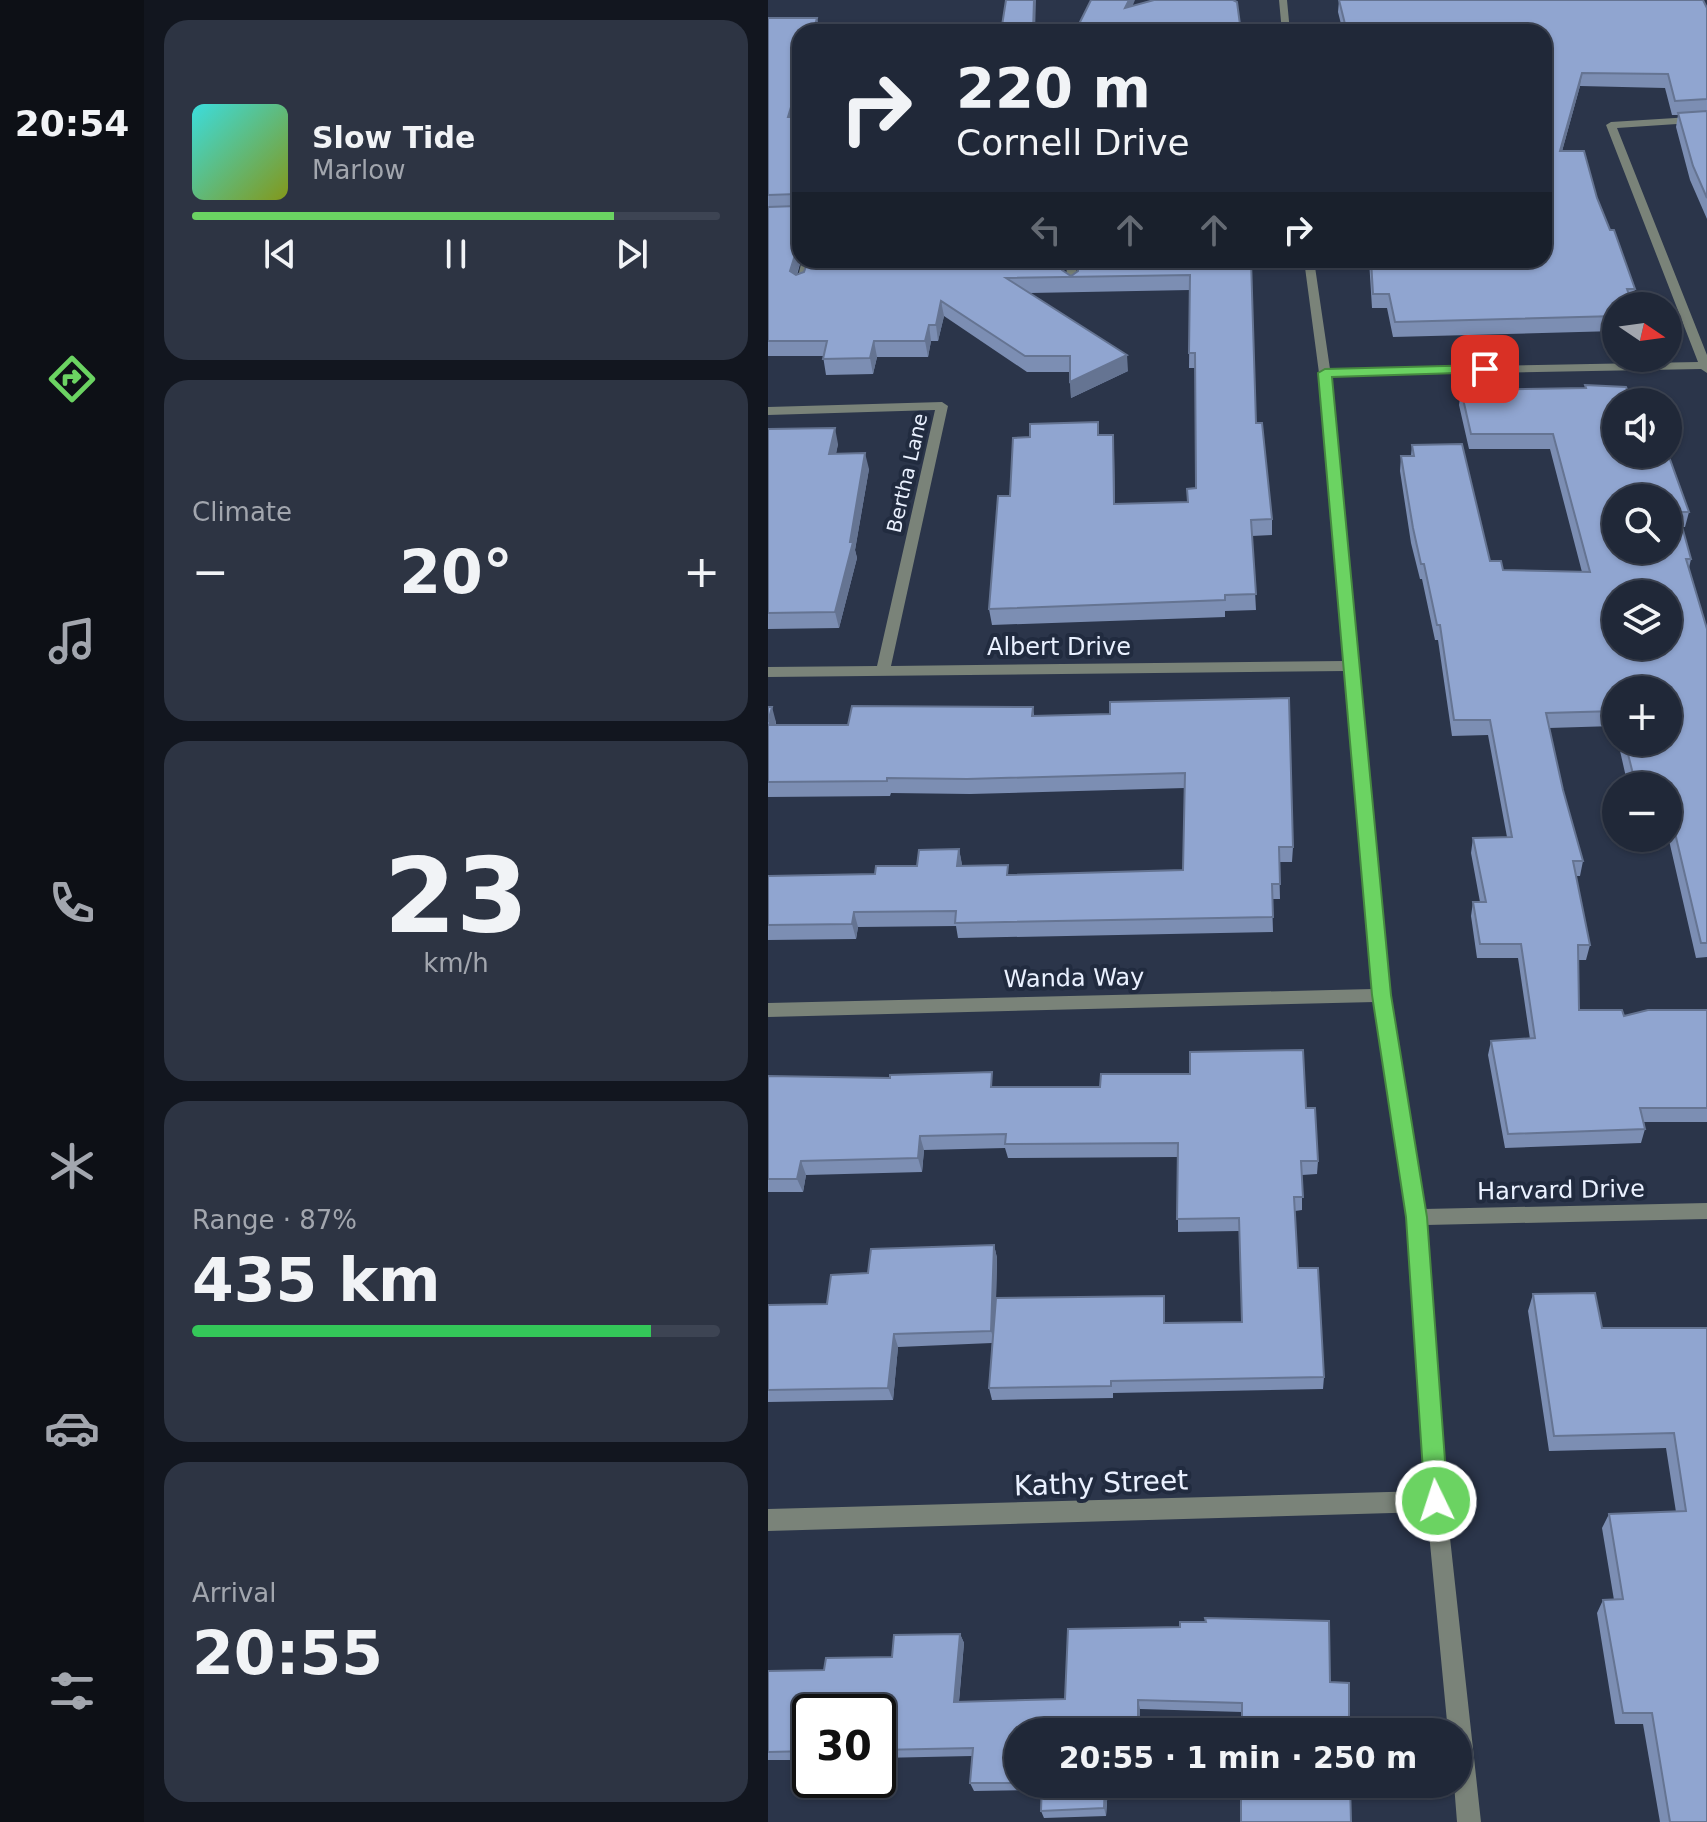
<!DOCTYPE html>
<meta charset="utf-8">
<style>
:root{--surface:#202838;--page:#2d3443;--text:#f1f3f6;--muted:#a2a6ae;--line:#3d4453;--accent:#6bd362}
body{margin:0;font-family:"DejaVu Sans",sans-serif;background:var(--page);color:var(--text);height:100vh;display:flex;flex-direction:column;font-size:30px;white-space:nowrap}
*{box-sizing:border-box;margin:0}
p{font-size:26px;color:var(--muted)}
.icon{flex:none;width:44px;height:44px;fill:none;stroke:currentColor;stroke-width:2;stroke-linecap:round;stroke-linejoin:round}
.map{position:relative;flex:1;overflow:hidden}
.sheet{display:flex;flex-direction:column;gap:20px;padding:20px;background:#12161f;width:624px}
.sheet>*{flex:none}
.banner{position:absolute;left:24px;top:24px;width:760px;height:244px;border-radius:24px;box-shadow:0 2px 6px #0004,0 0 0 2px var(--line);background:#202838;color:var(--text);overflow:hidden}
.needle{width:52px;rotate:103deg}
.tools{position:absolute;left:834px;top:292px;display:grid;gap:16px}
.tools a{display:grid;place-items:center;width:80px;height:80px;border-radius:50%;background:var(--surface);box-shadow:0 2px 6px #0004,0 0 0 2px var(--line);font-size:40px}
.speed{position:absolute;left:24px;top:1694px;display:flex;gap:16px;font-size:40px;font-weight:700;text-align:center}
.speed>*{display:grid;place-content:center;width:104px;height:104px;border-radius:50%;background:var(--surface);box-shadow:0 2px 6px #0004,0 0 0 2px var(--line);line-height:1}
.speed .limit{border:4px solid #111;border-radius:12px;background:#fff;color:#111}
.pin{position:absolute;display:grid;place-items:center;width:68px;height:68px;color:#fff;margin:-34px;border-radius:16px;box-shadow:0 4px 12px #0006}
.me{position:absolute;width:88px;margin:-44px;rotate:356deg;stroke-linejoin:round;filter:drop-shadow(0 0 6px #0008)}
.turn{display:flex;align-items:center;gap:28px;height:168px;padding:0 32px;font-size:36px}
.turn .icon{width:104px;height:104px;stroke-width:2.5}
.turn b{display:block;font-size:56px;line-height:68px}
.lanes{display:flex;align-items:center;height:76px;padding:0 32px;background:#0003;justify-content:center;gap:40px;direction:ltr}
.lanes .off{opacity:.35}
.big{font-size:60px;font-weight:700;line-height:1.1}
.sheet .card{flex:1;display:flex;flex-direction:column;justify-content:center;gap:12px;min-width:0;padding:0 28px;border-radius:24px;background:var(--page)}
.sheet .dial{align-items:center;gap:0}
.dial b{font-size:104px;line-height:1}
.song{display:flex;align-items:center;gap:24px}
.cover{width:96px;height:96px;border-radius:12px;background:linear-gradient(135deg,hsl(180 70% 55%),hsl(70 70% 35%))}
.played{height:8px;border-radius:4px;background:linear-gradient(90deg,var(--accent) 80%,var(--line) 80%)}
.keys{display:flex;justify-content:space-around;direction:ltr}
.heat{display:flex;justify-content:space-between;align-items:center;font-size:44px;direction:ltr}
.charge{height:12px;border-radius:6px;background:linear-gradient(90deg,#34c759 87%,var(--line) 0)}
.trip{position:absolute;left:236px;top:1718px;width:468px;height:80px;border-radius:40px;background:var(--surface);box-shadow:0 2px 6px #0004,0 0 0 2px var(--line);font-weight:700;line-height:80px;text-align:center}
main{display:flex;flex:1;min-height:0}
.dock{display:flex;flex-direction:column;width:144px;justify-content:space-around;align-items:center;background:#0d1016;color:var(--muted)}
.dock .icon{width:56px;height:56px}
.dock .selected{color:var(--accent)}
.dock b{font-size:36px;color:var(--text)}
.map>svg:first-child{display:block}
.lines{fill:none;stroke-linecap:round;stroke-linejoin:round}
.service{fill:#7a8379;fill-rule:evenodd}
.minor{fill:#7a8379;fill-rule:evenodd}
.wall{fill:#7c8eb3}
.shaded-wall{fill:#657492}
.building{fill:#90a5d0;stroke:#657492;stroke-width:2;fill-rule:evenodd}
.route{fill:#6bd362;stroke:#468940;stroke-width:2}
.labels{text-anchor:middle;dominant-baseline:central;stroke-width:8;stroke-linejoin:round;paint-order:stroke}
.far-street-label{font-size:20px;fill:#eaf1ff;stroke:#212b3f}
.street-label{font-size:24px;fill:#eaf1ff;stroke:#212b3f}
.near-street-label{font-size:28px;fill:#eaf1ff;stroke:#212b3f}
</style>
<main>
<nav class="dock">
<b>20:54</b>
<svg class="icon selected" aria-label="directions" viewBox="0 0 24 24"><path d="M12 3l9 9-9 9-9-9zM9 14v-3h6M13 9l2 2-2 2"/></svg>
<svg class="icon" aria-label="music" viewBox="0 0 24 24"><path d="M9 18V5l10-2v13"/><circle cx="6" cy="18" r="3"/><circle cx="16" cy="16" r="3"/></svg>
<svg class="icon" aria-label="phone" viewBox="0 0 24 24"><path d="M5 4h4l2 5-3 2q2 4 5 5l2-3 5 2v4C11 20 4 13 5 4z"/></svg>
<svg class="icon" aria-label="climate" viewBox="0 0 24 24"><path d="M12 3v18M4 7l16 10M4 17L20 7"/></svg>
<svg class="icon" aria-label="car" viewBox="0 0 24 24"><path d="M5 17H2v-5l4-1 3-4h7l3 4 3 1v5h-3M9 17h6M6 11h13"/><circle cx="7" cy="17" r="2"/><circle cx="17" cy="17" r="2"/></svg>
<svg class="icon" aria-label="filters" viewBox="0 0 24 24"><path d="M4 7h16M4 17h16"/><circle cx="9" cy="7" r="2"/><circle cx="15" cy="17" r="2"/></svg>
</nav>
<section class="sheet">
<div class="card">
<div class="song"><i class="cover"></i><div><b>Slow Tide</b><p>Marlow</p></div></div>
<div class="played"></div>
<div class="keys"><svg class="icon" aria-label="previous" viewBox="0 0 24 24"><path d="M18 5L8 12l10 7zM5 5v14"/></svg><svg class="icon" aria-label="pause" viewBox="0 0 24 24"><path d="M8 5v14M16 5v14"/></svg><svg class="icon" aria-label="next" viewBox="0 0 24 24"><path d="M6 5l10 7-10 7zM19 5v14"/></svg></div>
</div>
<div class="card"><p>Climate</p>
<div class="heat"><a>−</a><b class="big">20°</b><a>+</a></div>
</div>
<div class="card dial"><b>23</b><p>km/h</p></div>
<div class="card"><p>Range · 87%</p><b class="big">435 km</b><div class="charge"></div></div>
<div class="card"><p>Arrival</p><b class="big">20:55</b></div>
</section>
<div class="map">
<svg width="939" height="1822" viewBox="0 0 939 1822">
<rect width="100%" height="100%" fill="#2b354a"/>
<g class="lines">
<path class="service" d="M 34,260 L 44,260 L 38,285 L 33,288 L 28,285 Z
M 299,260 L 309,260 L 308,286 L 303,289 L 298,286 Z"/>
<path class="minor" d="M 511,0 L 519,0 L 522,32 L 514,32 Z
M 939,116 L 939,122 L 849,128 L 939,355 L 939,373 L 933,369 L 563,376 L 622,995 L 656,1209 L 939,1203 L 939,1219 L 658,1225 L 678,1501 L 713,1822 L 689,1822 L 686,1784 L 690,1784 L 690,1732 L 680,1732 L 659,1512 L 0,1531 L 0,1509 L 657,1491 L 639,1217 L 607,1002 L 0,1017 L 0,1003 L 605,989 L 577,671 L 0,677 L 0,667 L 109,666 L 167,410 L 0,415 L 0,407 L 174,402 L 180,406 L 123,666 L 576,661 L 551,373 L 536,260 L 546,260 L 562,369 L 930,362 L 838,125 L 843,122 Z"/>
</g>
<path class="wall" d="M 571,0 L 939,8 L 939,219 L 922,180 L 908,127 L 910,115 L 904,115 L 897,88 L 812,86 L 794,151 L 829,198 L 867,289 L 864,303 L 848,306 L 848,331 L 625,337 L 619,308 L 604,308 L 601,260 L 776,260 L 776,32 L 575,32 L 570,12 Z
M 0,18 L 49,18 L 51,32 L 32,32 L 28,117 L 32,117 L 32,260 L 33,260 L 29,275 L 36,272 L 40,260 L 297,260 L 296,272 L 303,276 L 483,260 L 488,423 L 504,519 L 504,535 L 484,536 L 488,610 L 457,611 L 457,617 L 224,625 L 221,609 L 242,496 L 331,435 L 346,451 L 347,504 L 419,502 L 428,488 L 427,368 L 421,368 L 422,290 L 262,293 L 360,371 L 303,398 L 302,372 L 259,372 L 176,316 L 170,341 L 163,341 L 160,357 L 109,357 L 105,374 L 58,375 L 55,356 L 0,356 Z
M 817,385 L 864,402 L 921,512 L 917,527 L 914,527 L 923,559 L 921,568 L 939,629 L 939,957 L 928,958 L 900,836 L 900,786 L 860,786 L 850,742 L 900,742 L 848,690 L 848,735 L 846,726 L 781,728 L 795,790 L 815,861 L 812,876 L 808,876 L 822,945 L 818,960 L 810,960 L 811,1010 L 856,1016 L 939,1010 L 939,1122 L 876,1122 L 877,1129 L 873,1143 L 737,1148 L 720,1055 L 723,1041 L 762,1039 L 750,958 L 709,958 L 703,916 L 705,902 L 712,902 L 703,853 L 705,838 L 739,837 L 720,735 L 684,736 L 670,640 L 667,640 L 654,579 L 652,579 L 643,543 L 632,471 L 633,456 L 643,456 L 644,445 L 722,561 L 735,570 L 814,572 L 782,449 L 701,449 L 691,405 L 693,390 L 817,388 Z
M 0,429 L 70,444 L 68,453 L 101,469 L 87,550 L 89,558 L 71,628 L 0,629 Z
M 0,707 L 8,722 L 8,725 L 80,725 L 265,707 L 266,716 L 342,714 L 525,847 L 524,862 L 511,862 L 512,899 L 504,899 L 505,932 L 190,938 L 188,926 L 90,927 L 88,939 L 0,940 L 0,876 L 107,874 L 149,866 L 191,849 L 194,866 L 242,875 L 415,870 L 417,788 L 202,794 L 123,793 L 122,796 L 0,797 Z
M 0,1076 L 227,1087 L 538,1108 L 550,1161 L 549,1174 L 534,1175 L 534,1210 L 527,1211 L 530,1268 L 556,1377 L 555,1389 L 345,1393 L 345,1398 L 224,1400 L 221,1388 L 224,1343 L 130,1347 L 125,1400 L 0,1402 L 0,1305 L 59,1304 L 100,1273 L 226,1245 L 229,1258 L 228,1298 L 396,1296 L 397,1323 L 474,1322 L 471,1231 L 410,1232 L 410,1157 L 240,1158 L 237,1148 L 156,1150 L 154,1172 L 38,1175 L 35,1192 L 0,1192 Z
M 765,1294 L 834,1328 L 934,1327 L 939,1822 L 892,1822 L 875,1724 L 847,1724 L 829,1613 L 835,1600 L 846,1600 L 834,1528 L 841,1514 L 908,1512 L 898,1448 L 781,1451 L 760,1311 Z
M 561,1621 L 474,1712 L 372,1709 L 372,1732 L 250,1732 L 250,1784 L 371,1784 L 371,1786 L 340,1787 L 338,1816 L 276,1818 L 273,1811 L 273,1790 L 206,1791 L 202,1783 L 204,1756 L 110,1758 L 110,1712 L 42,1712 L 42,1760 L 0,1760 L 0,1671 L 56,1670 L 124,1657 L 192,1634 L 196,1643 L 191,1702 L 297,1699 L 412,1627 Z"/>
<path class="shaded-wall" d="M 266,0 L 268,0 L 267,32 L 265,32 Z
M 361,0 L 367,0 L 358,22 L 357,8 Z
M 49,18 L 51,32 L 45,32 Z
M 814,73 L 812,86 L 790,166 L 792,151 Z
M 32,77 L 32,101 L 23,132 L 20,117 Z
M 31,242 L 32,260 L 33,260 L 25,286 L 22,271 Z
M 173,301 L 176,316 L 170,341 L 168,325 Z
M 161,325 L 163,341 L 160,357 L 157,341 Z
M 106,341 L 109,357 L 105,374 L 102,358 Z
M 359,355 L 360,371 L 303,398 L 302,382 Z
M 67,428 L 70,444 L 65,470 L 61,454 Z
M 97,453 L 101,469 L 87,550 L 89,558 L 71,628 L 67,612 L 82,542 Z
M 4,707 L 8,722 L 4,740 L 0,727 Z
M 191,849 L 194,864 L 192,881 L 189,866 Z
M 86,912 L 90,927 L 88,939 L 84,924 Z
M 152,1136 L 156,1150 L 154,1172 L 150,1158 Z
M 33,1161 L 38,1175 L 35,1192 L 29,1179 Z
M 226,1245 L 229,1258 L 227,1343 L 223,1331 Z
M 126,1334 L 130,1347 L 125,1400 L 120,1388 Z
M 192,1634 L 196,1643 L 190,1711 L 186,1702 Z
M 370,1700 L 372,1709 L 372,1732 L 370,1732 Z
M 337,1784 L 339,1784 L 340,1787 L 338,1816 L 336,1808 Z"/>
<path class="building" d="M 238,0 L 266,0 L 265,32 L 233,32 Z
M 323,0 L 361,0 L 357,8 L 386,0 L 465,0 L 469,2 L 473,32 L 307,32 Z
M 571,0 L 935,0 L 939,8 L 939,99 L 907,101 L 900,74 L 814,73 L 792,151 L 816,151 L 829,198 L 842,230 L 846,230 L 867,289 L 859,289 L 865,306 L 848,306 L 848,316 L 627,322 L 621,294 L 605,294 L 603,260 L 776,260 L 776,32 L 579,32 Z
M 0,18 L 49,18 L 45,32 L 32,32 L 32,77 L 20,117 L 32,117 L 32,242 L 31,242 L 22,271 L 28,275 L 36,272 L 40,260 L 294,260 L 294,270 L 303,276 L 310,271 L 310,260 L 483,260 L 488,423 L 494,423 L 504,519 L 483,520 L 488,594 L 457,595 L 457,600 L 221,609 L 230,496 L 242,496 L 245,438 L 262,437 L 262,424 L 330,422 L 330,435 L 345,435 L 346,504 L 420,502 L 419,489 L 428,488 L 427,353 L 421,353 L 422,275 L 238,278 L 359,355 L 302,382 L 302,356 L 257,356 L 173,301 L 168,325 L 161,325 L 157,341 L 106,341 L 102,358 L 55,359 L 59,341 L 0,341 L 0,207 L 29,206 L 32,203 L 29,194 L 0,195 Z
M 939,111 L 939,198 L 925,166 L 910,113 Z
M 817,385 L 858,387 L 864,402 L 848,402 L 848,454 L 900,454 L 921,512 L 910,512 L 923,559 L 918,559 L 939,629 L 939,943 L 933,943 L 903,816 L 900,816 L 900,786 L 868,786 L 857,742 L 900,742 L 900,690 L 848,690 L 848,711 L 778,713 L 795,790 L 815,861 L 805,861 L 822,945 L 810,945 L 811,1010 L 854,1010 L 856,1016 L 880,1010 L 939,1010 L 939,1108 L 872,1108 L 877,1129 L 740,1134 L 723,1041 L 767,1038 L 753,944 L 712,944 L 705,902 L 718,902 L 705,838 L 744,837 L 722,720 L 686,720 L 672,625 L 669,625 L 656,564 L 653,564 L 645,528 L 633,456 L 646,456 L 644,445 L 694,444 L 722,561 L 733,561 L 735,570 L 822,572 L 785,434 L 703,434 L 693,390 L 818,388 ZM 848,498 L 900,498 L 900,550 L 848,550 ZM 848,594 L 900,594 L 900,646 L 848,646 Z
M 67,428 L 61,454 L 97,453 L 82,542 L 85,542 L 67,612 L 0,613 L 0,429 Z
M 521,698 L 525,847 L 511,847 L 512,884 L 504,884 L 505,917 L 187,923 L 188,911 L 86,912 L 84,924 L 0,925 L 0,876 L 107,874 L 108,866 L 149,866 L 151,850 L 191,849 L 189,866 L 240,865 L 239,875 L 415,870 L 417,773 L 199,779 L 119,778 L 119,781 L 0,782 L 0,725 L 80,725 L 84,706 L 265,707 L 264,716 L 342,714 L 342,702 Z
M 0,707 L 4,707 L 0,722 Z
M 535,1050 L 538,1108 L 547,1108 L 550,1161 L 533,1161 L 535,1197 L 526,1197 L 530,1268 L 550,1268 L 556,1377 L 343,1381 L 343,1386 L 221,1388 L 228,1298 L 396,1296 L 396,1323 L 474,1322 L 471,1218 L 409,1219 L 410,1143 L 237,1144 L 238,1134 L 152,1136 L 150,1158 L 33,1161 L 29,1179 L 0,1179 L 0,1076 L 122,1078 L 122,1075 L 224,1072 L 223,1087 L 332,1087 L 333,1074 L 422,1074 L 422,1052 Z
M 226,1245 L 223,1331 L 126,1334 L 120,1388 L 0,1390 L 0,1305 L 59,1304 L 63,1275 L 100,1273 L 103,1249 Z
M 827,1293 L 834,1328 L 939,1328 L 939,1822 L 902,1822 L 884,1713 L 855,1713 L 835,1600 L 855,1599 L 841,1514 L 918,1511 L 906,1433 L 786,1436 L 765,1294 Z
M 437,1618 L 561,1621 L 562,1682 L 581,1683 L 581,1732 L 474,1732 L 474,1703 L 370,1700 L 370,1732 L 250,1732 L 250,1783 L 202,1783 L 205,1748 L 110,1750 L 110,1712 L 42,1712 L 42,1751 L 0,1752 L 0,1671 L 56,1670 L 58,1658 L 124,1657 L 126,1635 L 192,1634 L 186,1702 L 297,1699 L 300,1629 L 412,1627 L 412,1622 L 438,1622 Z
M 274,1784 L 337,1784 L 336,1808 L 273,1811 Z
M 473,1784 L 582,1784 L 583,1822 L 473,1822 Z"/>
<path class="route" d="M 717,365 L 723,369 L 721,372 L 564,377 L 623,995 L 659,1217 L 680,1501 L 677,1509 L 668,1512 L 660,1509 L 657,1501 L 638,1217 L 604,995 L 550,373 L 557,369 Z"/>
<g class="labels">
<g class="far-street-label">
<text transform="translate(139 473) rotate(-77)">Bertha Lane</text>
</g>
<g class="street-label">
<text x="291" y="647">Albert Drive</text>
<text transform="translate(306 978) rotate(-1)">Wanda Way</text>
<text transform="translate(793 1190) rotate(-1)">Harvard Drive</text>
</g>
<g class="near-street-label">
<text transform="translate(333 1483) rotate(-2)">Kathy Street</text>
</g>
</g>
</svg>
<div class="tools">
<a><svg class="needle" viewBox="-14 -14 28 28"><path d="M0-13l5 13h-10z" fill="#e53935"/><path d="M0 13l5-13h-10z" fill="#a2a6ae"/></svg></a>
<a><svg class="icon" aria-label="sound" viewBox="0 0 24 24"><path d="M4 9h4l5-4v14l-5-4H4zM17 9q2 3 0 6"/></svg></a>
<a><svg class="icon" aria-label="search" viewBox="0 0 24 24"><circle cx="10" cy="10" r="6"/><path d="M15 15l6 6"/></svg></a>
<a><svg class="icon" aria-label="layers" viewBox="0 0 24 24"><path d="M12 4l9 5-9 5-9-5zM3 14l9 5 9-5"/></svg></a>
<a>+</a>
<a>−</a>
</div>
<div class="speed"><div class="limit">30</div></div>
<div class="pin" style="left:717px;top:369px;background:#d93025"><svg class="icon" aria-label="arrive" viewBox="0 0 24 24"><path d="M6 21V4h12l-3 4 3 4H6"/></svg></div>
<svg class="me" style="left:668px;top:1501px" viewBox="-20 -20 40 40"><circle r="17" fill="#6bd362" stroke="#fff" stroke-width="3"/><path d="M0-11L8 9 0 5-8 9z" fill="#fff"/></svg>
<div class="trip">20:55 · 1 min · 250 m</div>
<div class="banner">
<div class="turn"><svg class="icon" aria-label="right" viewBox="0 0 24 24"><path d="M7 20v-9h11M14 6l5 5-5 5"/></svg><div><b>220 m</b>Cornell Drive</div></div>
<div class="lanes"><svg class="icon off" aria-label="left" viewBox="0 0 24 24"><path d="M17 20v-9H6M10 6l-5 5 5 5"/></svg><svg class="icon off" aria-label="ahead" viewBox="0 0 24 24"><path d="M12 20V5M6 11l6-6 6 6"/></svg><svg class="icon off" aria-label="ahead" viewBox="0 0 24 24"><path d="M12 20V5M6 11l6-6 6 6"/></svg><svg class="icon" aria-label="right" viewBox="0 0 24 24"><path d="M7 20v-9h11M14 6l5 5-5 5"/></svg></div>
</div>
</div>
</main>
